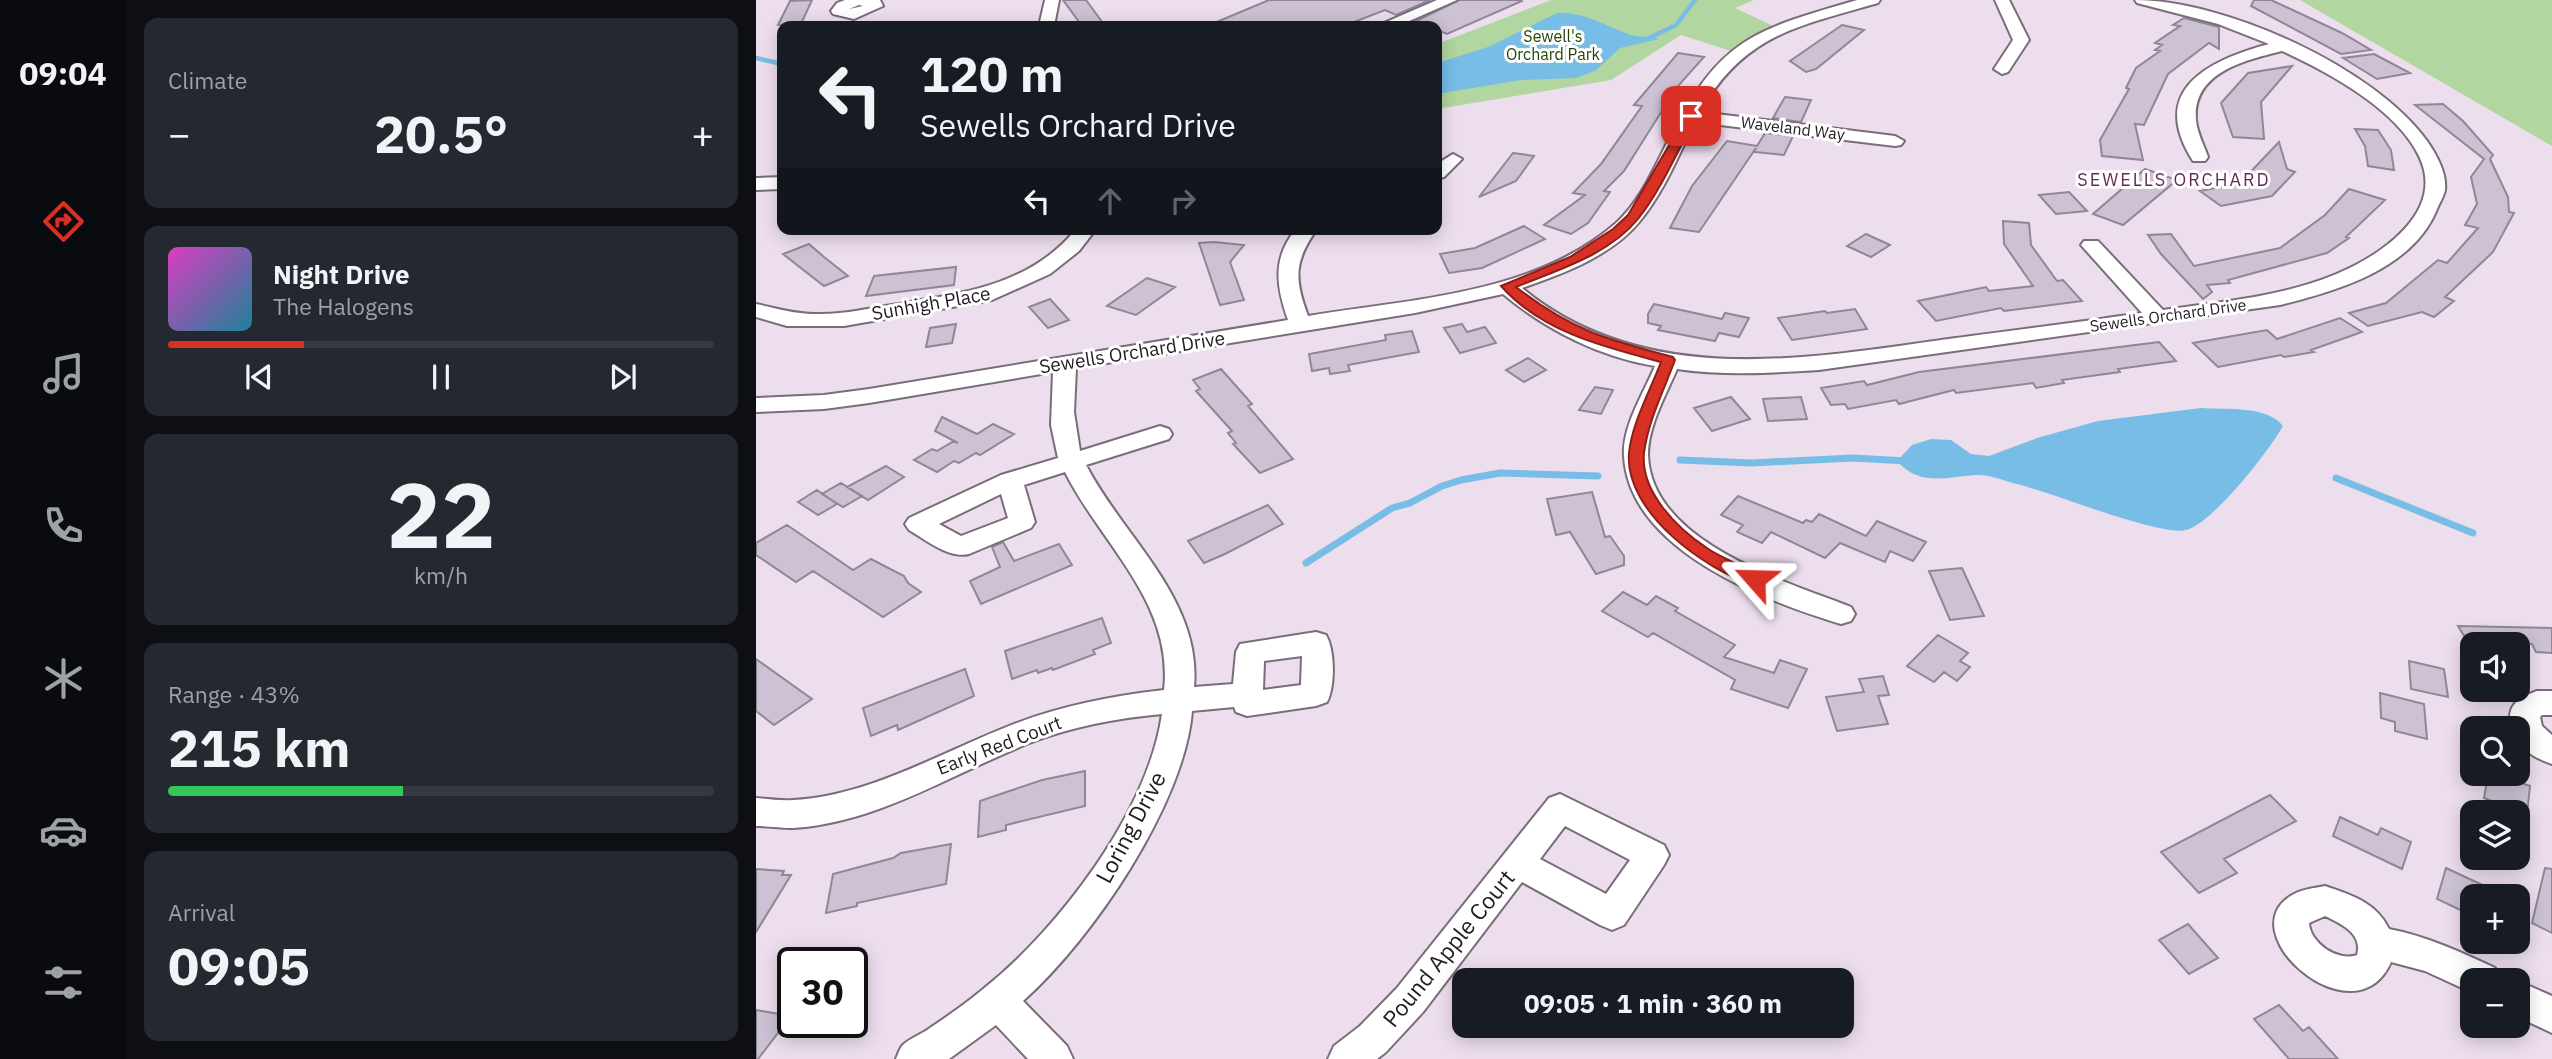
<!DOCTYPE html>
<meta charset="utf-8">
<style>
:root{--surface:#171b24;--page:#242831;--text:#f1f3f6;--muted:#9ea1a6;--line:#363941;--accent:#d93025}
body{margin:0;font-family:"IBM Plex Sans",sans-serif;background:var(--page);color:var(--text);height:100vh;display:flex;flex-direction:column;font-size:26px;white-space:nowrap}
*{box-sizing:border-box;margin:0}
p{font-size:23px;color:var(--muted)}
.icon{flex:none;width:38px;height:38px;fill:none;stroke:currentColor;stroke-width:2;stroke-linecap:round;stroke-linejoin:round}
.map{position:relative;flex:1;overflow:hidden}
.panel{display:flex;flex-direction:column;gap:18px;padding:18px;background:#0d0f14;width:630px}
.panel>*{flex:none}
.top-card{position:absolute;left:21px;top:21px;width:665px;height:214px;border-radius:14px;box-shadow:0 4px 18px #0003;background:#171b24;color:var(--text);overflow:hidden}
.tools{position:absolute;left:1704px;top:632px;display:grid;gap:14px}
.tools a{display:grid;place-items:center;width:70px;height:70px;border-radius:14px;background:var(--surface);box-shadow:0 4px 18px #0003;font-size:35px}
.speed{position:absolute;left:21px;top:947px;display:flex;gap:14px;font-size:35px;font-weight:700;text-align:center}
.speed>*{display:grid;place-content:center;width:91px;height:91px;border-radius:50%;background:var(--surface);box-shadow:0 4px 18px #0003;line-height:1}
.speed .limit{border:4px solid #111;border-radius:10px;background:#fff;color:#111}
.pin{position:absolute;display:grid;place-items:center;width:60px;height:60px;color:#fff;margin:-30px;border-radius:14px;box-shadow:0 4px 10px #0006}
.me{position:absolute;width:77px;margin:-38px;rotate:295deg;stroke-linejoin:round;filter:drop-shadow(0 0 5px #0008)}
.turn{display:flex;align-items:center;gap:24px;height:147px;padding:0 28px;font-size:32px}
.turn .icon{width:91px;height:91px;stroke-width:2.5}
.turn b{display:block;font-size:49px;line-height:60px}
.lanes{display:flex;align-items:center;height:66px;padding:0 28px;background:#0003;justify-content:center;gap:35px;direction:ltr}
.lanes .off{opacity:.35}
.big{font-size:52px;font-weight:800;line-height:1.1}
.panel .widget{flex:1;display:flex;flex-direction:column;justify-content:center;gap:10px;min-width:0;padding:0 24px;border-radius:14px;background:var(--page)}
.panel .dial{align-items:center;gap:0}
.dial b{font-size:91px;line-height:1}
.song{display:flex;align-items:center;gap:21px}
.cover{width:84px;height:84px;border-radius:10px;background:linear-gradient(135deg,hsl(310 70% 55%),hsl(190 70% 35%))}
.played{height:7px;border-radius:4px;background:linear-gradient(90deg,var(--accent) 25%,var(--line) 25%)}
.keys{display:flex;justify-content:space-around;direction:ltr}
.heat{display:flex;justify-content:space-between;align-items:center;font-size:38px;direction:ltr}
.charge{height:10px;border-radius:5px;background:linear-gradient(90deg,#34c759 43%,var(--line) 0)}
.trip{position:absolute;left:696px;top:968px;width:402px;height:70px;border-radius:14px;background:var(--surface);box-shadow:0 4px 18px #0003;font-weight:800;line-height:70px;text-align:center}
main{display:flex;flex:1;min-height:0}
.dock{display:flex;flex-direction:column;width:126px;justify-content:space-around;align-items:center;background:#090b0e;color:var(--muted)}
.dock .icon{width:49px;height:49px}
.dock .active{color:var(--accent)}
.dock b{font-size:32px;color:var(--text)}
.map>svg:first-child{display:block}
.green{fill:#b2d69f}
.water{fill:#78bde6}
.lines{fill:none;stroke-linecap:round;stroke-linejoin:round}
.stream-far1{stroke:#78bde6;stroke-width:4.5}
.stream{stroke:#78bde6;stroke-width:7}
.building{fill:#ccc2d4;stroke:#908697;stroke-width:2}
.minor-casing{stroke:#7a6c7b;stroke-width:4}
.minor{fill:#fff;fill-rule:evenodd}
.route{fill:#d93025;stroke:#8d1f18;stroke-width:2}
.labels{text-anchor:middle;dominant-baseline:central;stroke-width:6;stroke-linejoin:round;paint-order:stroke}
.far-park-label{font-size:16px;fill:#234606;stroke:#fff}
.far-street-label{font-size:16px;fill:#221c22;stroke:#fff}
.far-neighbourhood-label{font-size:18px;letter-spacing:2px;fill:#632b56;stroke:#fff}
.street-label{font-size:19px;fill:#221c22;stroke:#fff}
.near-street-label{font-size:23px;fill:#221c22;stroke:#fff}
</style>
<main>
<nav class="dock">
<b>09:04</b>
<svg class="icon active" aria-label="directions" viewBox="0 0 24 24"><path d="M12 3l9 9-9 9-9-9zM9 14v-3h6M13 9l2 2-2 2"/></svg>
<svg class="icon" aria-label="music" viewBox="0 0 24 24"><path d="M9 18V5l10-2v13"/><circle cx="6" cy="18" r="3"/><circle cx="16" cy="16" r="3"/></svg>
<svg class="icon" aria-label="phone" viewBox="0 0 24 24"><path d="M5 4h4l2 5-3 2q2 4 5 5l2-3 5 2v4C11 20 4 13 5 4z"/></svg>
<svg class="icon" aria-label="climate" viewBox="0 0 24 24"><path d="M12 3v18M4 7l16 10M4 17L20 7"/></svg>
<svg class="icon" aria-label="car" viewBox="0 0 24 24"><path d="M5 17H2v-5l4-1 3-4h7l3 4 3 1v5h-3M9 17h6M6 11h13"/><circle cx="7" cy="17" r="2"/><circle cx="17" cy="17" r="2"/></svg>
<svg class="icon" aria-label="filters" viewBox="0 0 24 24"><path d="M4 7h16M4 17h16"/><circle cx="9" cy="7" r="2"/><circle cx="15" cy="17" r="2"/></svg>
</nav>
<section class="panel">
<div class="widget"><p>Climate</p>
<div class="heat"><a>−</a><b class="big">20.5°</b><a>+</a></div>
</div>
<div class="widget">
<div class="song"><i class="cover"></i><div><b>Night Drive</b><p>The Halogens</p></div></div>
<div class="played"></div>
<div class="keys"><svg class="icon" aria-label="previous" viewBox="0 0 24 24"><path d="M18 5L8 12l10 7zM5 5v14"/></svg><svg class="icon" aria-label="pause" viewBox="0 0 24 24"><path d="M8 5v14M16 5v14"/></svg><svg class="icon" aria-label="next" viewBox="0 0 24 24"><path d="M6 5l10 7-10 7zM19 5v14"/></svg></div>
</div>
<div class="widget dial"><b>22</b><p>km/h</p></div>
<div class="widget"><p>Range · 43%</p><b class="big">215 km</b><div class="charge"></div></div>
<div class="widget"><p>Arrival</p><b class="big">09:05</b></div>
</section>
<div class="map">
<svg width="1796" height="1059" viewBox="0 0 1796 1059">
<rect width="100%" height="100%" fill="#eddeee"/>
<path class="green" d="M 795,0 L 998,0 L 979,8 L 1024,29 L 981,53 L 925,35 L 855,80 L 681,109 L 681,44 Z
M 1544,0 L 1796,0 L 1796,146 Z"/>
<path class="water" d="M 801,13 C 827,11 851,27 875,35 C 885,38 894,35 903,39 L 864,48 L 839,71 L 820,78 L 765,80 L 681,94 L 681,63 L 732,47 Z
M 1445,408 C 1469,410 1511,405 1527,426 C 1513,451 1457,523 1430,530 C 1406,537 1294,492 1261,484 C 1249,481 1233,474 1220,475 C 1190,477 1164,487 1141,461 L 1156,445 L 1175,439 L 1195,440 L 1215,454 L 1233,456 L 1281,438 L 1342,421 Z"/>
<g class="lines">
<path class="stream-far1" d="M 891,39 L 920,25 L 939,0
M 0,58 L 26,64"/>
<path class="stream" d="M 924,460 L 996,463 L 1097,458 L 1151,461
M 1580,478 L 1717,533
M 550,563 L 636,508 L 654,503 L 686,486 L 705,480 L 744,473 L 842,476"/>
</g>
<path class="building" d="M 56,0 L 45,24 L 22,25 L 34,1 Z
M 307,0 L 330,0 L 349,26 L 326,26 Z
M 513,0 L 674,0 L 640,15 L 629,10 L 593,24 L 589,22 L 579,26 L 456,26 L 456,24 Z
M 703,0 L 765,0 L 766,1 L 691,34 L 681,30 L 681,26 L 658,22 Z
M 1498,0 L 1515,0 L 1586,33 L 1615,50 L 1585,54 L 1495,6 Z
M 1428,18 L 1463,27 L 1463,49 L 1453,43 L 1412,74 L 1388,125 L 1379,124 L 1387,160 L 1346,156 L 1344,140 L 1373,89 L 1370,88 L 1380,68 L 1404,51 L 1399,50 L 1406,45 L 1399,43 L 1424,26 L 1417,25 Z
M 1086,25 L 1108,30 L 1060,69 L 1050,72 L 1034,61 Z
M 922,53 L 948,57 L 921,87 L 868,171 L 848,191 L 854,192 L 832,223 L 815,234 L 788,225 L 829,195 L 817,193 L 845,164 L 886,106 L 878,105 Z
M 1618,54 L 1654,73 L 1621,79 L 1587,58 Z
M 1536,66 L 1505,102 L 1508,139 L 1477,137 L 1465,103 L 1492,73 Z
M 1029,97 L 1055,100 L 1045,122 L 1017,118 Z
M 1687,104 L 1707,121 L 1737,155 L 1734,159 L 1752,197 L 1753,212 L 1758,213 L 1737,252 L 1689,297 L 1698,301 L 1678,317 L 1666,312 L 1612,326 L 1593,313 L 1630,303 L 1682,260 L 1691,263 L 1722,228 L 1709,225 L 1721,204 L 1715,177 L 1728,159 L 1659,105 Z
M 1599,129 L 1622,130 L 1635,150 L 1638,170 L 1612,166 L 1609,146 Z
M 1009,133 L 1037,136 L 1028,155 L 998,152 L 1000,148 L 943,232 L 914,228 L 936,186 L 971,141 L 1001,146 Z
M 1523,142 L 1531,169 L 1539,172 L 1516,196 L 1465,206 L 1444,191 L 1484,183 Z
M 757,153 L 778,156 L 760,181 L 723,197 Z
M 1389,169 L 1421,180 L 1367,225 L 1337,214 Z
M 1593,189 L 1629,200 L 1590,237 L 1593,238 L 1571,253 L 1472,280 L 1474,283 L 1451,285 L 1456,292 L 1447,299 L 1405,254 L 1392,235 L 1415,234 L 1438,266 L 1524,248 L 1569,215 Z
M 1313,192 L 1331,211 L 1300,214 L 1283,195 Z
M 1247,221 L 1273,223 L 1275,245 L 1301,281 L 1307,280 L 1326,301 L 1248,311 L 1245,308 L 1180,321 L 1162,301 L 1230,287 L 1233,291 L 1277,286 L 1248,244 Z
M 768,226 L 789,239 L 726,268 L 693,273 L 684,254 L 719,248 Z
M 1110,234 L 1134,245 L 1115,257 L 1091,246 Z
M 458,242 L 488,245 L 474,262 L 488,300 L 464,305 L 443,243 Z
M 53,244 L 68,257 L 92,276 L 68,286 L 27,254 Z
M 200,267 L 198,285 L 110,296 L 118,276 Z
M 391,278 L 419,287 L 380,315 L 351,306 Z
M 294,299 L 313,320 L 292,328 L 273,307 Z
M 898,304 L 966,319 L 969,313 L 993,318 L 983,337 L 963,333 L 959,341 L 902,330 L 905,326 L 892,323 L 892,314 Z
M 1099,309 L 1111,329 L 1036,340 L 1022,318 L 1069,311 L 1071,313 Z
M 1584,318 L 1606,332 L 1555,350 L 1558,352 L 1528,357 L 1525,355 L 1462,367 L 1437,343 L 1511,330 L 1521,339 Z
M 200,324 L 196,343 L 170,347 L 174,328 Z
M 706,324 L 711,332 L 729,327 L 740,343 L 704,353 L 688,328 Z
M 656,331 L 663,352 L 592,365 L 594,371 L 574,374 L 573,368 L 556,371 L 553,354 L 630,340 L 629,335 Z
M 1403,342 L 1420,361 L 1362,369 L 1364,372 L 1306,380 L 1308,383 L 1280,388 L 1277,383 L 1200,393 L 1198,390 L 1143,404 L 1140,400 L 1092,409 L 1089,404 L 1075,405 L 1065,388 L 1108,381 L 1111,385 L 1163,372 Z
M 772,358 L 790,370 L 768,382 L 750,370 Z
M 465,369 L 496,404 L 492,406 L 537,459 L 504,473 L 477,444 L 480,443 L 472,433 L 476,431 L 440,391 L 444,389 L 437,380 Z
M 839,387 L 857,390 L 845,414 L 823,410 Z
M 975,397 L 994,419 L 956,431 L 938,408 Z
M 1045,397 L 1051,419 L 1012,421 L 1007,399 Z
M 186,417 L 221,434 L 237,424 L 258,434 L 224,455 L 220,453 L 203,463 L 198,461 L 181,472 L 158,460 L 176,449 L 181,451 L 198,441 L 202,443 L 179,431 Z
M 130,466 L 148,477 L 112,500 L 91,487 Z
M 85,483 L 106,496 L 87,507 L 66,494 Z
M 61,490 L 81,504 L 62,515 L 42,502 Z
M 836,492 L 849,537 L 854,536 L 868,556 L 868,565 L 840,574 L 814,532 L 800,535 L 791,499 Z
M 982,496 L 1047,523 L 1050,520 L 1056,522 L 1063,514 L 1110,536 L 1121,521 L 1170,542 L 1157,561 L 1134,551 L 1129,562 L 1084,543 L 1069,558 L 1015,532 L 1006,543 L 981,532 L 987,525 L 965,515 Z
M 512,505 L 527,524 L 469,554 L 448,563 L 432,541 Z
M 31,525 L 97,570 L 115,559 L 148,576 L 152,583 L 165,592 L 127,617 L 57,571 L 40,582 L 0,555 L 0,543 Z
M 247,542 L 258,561 L 303,544 L 316,565 L 225,604 L 214,581 L 244,567 L 236,547 Z
M 1206,568 L 1228,616 L 1194,620 L 1173,571 Z
M 867,592 L 891,605 L 900,596 L 922,608 L 919,611 L 979,645 L 968,657 L 1018,673 L 1024,660 L 1051,669 L 1032,708 L 975,689 L 979,680 L 897,633 L 892,637 L 846,611 Z
M 346,618 L 355,643 L 337,650 L 339,654 L 297,670 L 296,668 L 282,673 L 281,670 L 256,679 L 249,651 Z
M 1702,626 L 1796,628 L 1796,653 L 1780,652 L 1776,644 L 1713,644 Z
M 1182,635 L 1212,653 L 1204,661 L 1214,667 L 1201,681 L 1188,672 L 1178,682 L 1151,666 Z
M 0,659 L 56,699 L 18,725 L 0,711 Z
M 1653,661 L 1688,669 L 1692,697 L 1655,689 Z
M 209,669 L 218,696 L 142,730 L 141,725 L 115,736 L 107,708 Z
M 1127,676 L 1133,695 L 1122,696 L 1132,724 L 1081,731 L 1070,697 L 1108,692 L 1103,679 Z
M 1624,693 L 1668,704 L 1671,739 L 1639,731 L 1639,722 L 1625,718 Z
M 329,771 L 329,806 L 250,825 L 250,830 L 222,837 L 224,801 L 286,780 Z
M 1732,774 L 1740,774 L 1774,786 L 1771,814 L 1728,798 Z
M 1514,795 L 1540,821 L 1468,859 L 1481,873 L 1443,893 L 1405,852 Z
M 1584,817 L 1622,835 L 1625,828 L 1655,842 L 1646,869 L 1577,836 Z
M 195,844 L 190,884 L 101,903 L 101,906 L 70,913 L 77,874 L 137,858 L 145,853 Z
M 1690,868 L 1750,896 L 1717,896 L 1717,916 L 1681,899 Z
M 1789,868 L 1796,869 L 1796,933 L 1776,923 Z
M 0,869 L 28,871 L 26,875 L 35,875 L 0,932 Z
M 1432,924 L 1462,958 L 1433,974 L 1403,940 Z
M 1523,1005 L 1547,1031 L 1553,1027 L 1582,1059 L 1533,1059 L 1498,1019 Z
M 0,1010 L 35,1016 L 2,1059 L 0,1059 Z"/>
<g class="lines">
<defs>
<path id="minor" d="M 89,0 L 124,0 L 127,6 L 98,19 L 77,14 L 75,11 L 81,3 ZM 103,5 L 107,6 L 93,9 Z
M 289,0 L 303,0 L 298,26 L 283,26 Z
M 681,0 L 701,0 L 642,26 L 621,26 Z
M 1101,0 L 1124,0 L 1122,3 C 1043,26 988,34 944,112 L 1139,136 L 1148,141 L 1145,145 L 1139,146 L 939,122 C 922,156 908,192 884,221 C 856,256 806,274 766,288 C 885,387 1044,360 1185,340 C 1252,331 1319,323 1386,313 L 1325,245 L 1328,241 L 1342,241 L 1407,310 C 1464,302 1524,297 1578,275 C 1622,257 1691,213 1663,156 C 1640,109 1572,72 1526,51 C 1490,60 1436,72 1440,120 C 1441,133 1448,145 1452,157 L 1449,161 L 1437,161 C 1391,89 1454,60 1513,44 L 1462,24 L 1381,3 L 1379,0 C 1468,0 1618,67 1671,141 C 1680,154 1691,173 1689,190 C 1688,196 1683,204 1681,209 C 1657,269 1581,291 1524,305 L 1063,370 C 1016,373 968,376 921,369 C 910,395 892,426 892,455 C 895,542 1028,581 1095,607 L 1099,614 L 1095,621 L 1085,624 C 1009,601 873,550 868,456 C 866,426 888,393 899,366 C 844,357 790,330 747,294 L 659,313 L 320,368 L 318,412 L 324,451 L 404,426 L 413,429 L 416,434 L 413,439 L 330,465 C 367,537 446,599 438,687 L 477,684 L 480,652 L 484,644 L 560,632 L 570,635 C 579,650 579,687 571,702 L 560,706 L 491,716 L 480,712 L 478,707 L 436,711 C 429,803 336,940 267,1001 L 311,1046 L 317,1059 L 272,1059 L 240,1025 L 193,1059 L 140,1059 C 142,1054 144,1048 147,1045 C 154,1038 166,1034 174,1028 C 192,1016 209,1004 226,990 C 302,930 392,812 406,714 C 362,718 318,726 276,742 C 199,772 122,823 37,828 C 25,828 12,826 0,826 L 0,798 C 12,799 25,801 37,800 C 113,796 184,753 253,726 C 303,706 355,696 408,690 C 418,603 345,544 309,472 L 268,485 L 279,522 L 275,528 L 213,554 C 193,559 170,540 153,530 L 149,524 L 153,518 L 245,475 L 302,458 L 295,425 L 297,372 L 113,403 L 68,409 L 0,412 L 0,398 L 68,395 L 113,389 L 532,320 C 520,286 516,258 540,229 L 561,229 C 538,261 538,279 552,316 C 654,299 777,295 859,224 C 884,202 898,168 913,139 C 964,38 998,30 1101,0 ZM 245,494 L 252,518 L 205,536 L 183,524 ZM 546,656 L 545,685 L 507,690 L 508,661 Z
M 1239,0 L 1253,0 L 1273,40 L 1252,72 L 1246,74 L 1238,69 L 1257,40 Z
M 697,154 L 706,159 L 688,177 L 681,178 L 681,164 Z
M 26,177 L 26,189 L 0,190 L 0,178 Z
M 320,229 L 340,229 L 323,251 L 294,274 L 236,300 L 88,326 L 31,326 L 0,317 L 0,304 C 19,308 37,314 58,314 C 86,315 114,308 142,304 C 208,293 275,285 320,229 Z
M 1781,691 L 1796,691 L 1796,715 L 1786,715 L 1784,717 L 1786,726 L 1796,735 L 1796,764 C 1777,757 1762,750 1762,728 L 1756,728 C 1749,706 1762,698 1781,691 Z
M 804,794 L 908,845 L 913,855 L 908,865 L 868,925 L 856,930 L 844,925 L 766,882 L 667,1012 L 630,1052 L 621,1059 L 572,1059 L 578,1046 L 604,1026 L 641,988 L 793,798 ZM 809,826 L 874,860 L 850,894 L 784,859 Z
M 1569,886 C 1595,895 1620,902 1633,929 C 1670,936 1705,952 1739,968 L 1744,980 L 1717,980 L 1717,993 L 1669,971 L 1635,962 C 1599,1044 1469,930 1538,894 C 1547,889 1559,888 1569,886 ZM 1569,916 C 1586,924 1607,934 1601,955 C 1582,962 1554,943 1553,923 Z
M 1762,981 L 1796,996 L 1796,1033 L 1762,1017 Z"/>
</defs>
<use href="#minor" class="minor-casing"/>
<use href="#minor" class="minor"/>
</g>
<path class="route" d="M 932,113 L 941,116 C 922,149 906,189 882,219 C 853,255 801,270 760,287 C 815,330 851,340 917,357 L 919,360 C 908,390 892,421 888,453 C 884,492 922,529 951,548 C 967,559 987,566 1005,575 L 1007,579 L 1005,583 L 999,585 C 950,571 868,512 873,453 C 876,423 894,391 905,362 C 848,347 786,332 745,286 L 814,257 L 857,229 L 872,215 Z"/>
<g class="labels">
<g class="far-park-label">
<text x="797" y="36">Sewell's<tspan x="797" dy="18">Orchard Park</tspan></text>
</g>
<g class="far-street-label">
<text transform="translate(1037 128) rotate(7)">Waveland Way</text>
<text transform="translate(1412 315) rotate(-8)">Sewells Orchard Drive</text>
</g>
<g class="far-neighbourhood-label">
<text x="1418" y="179">SEWELLS ORCHARD</text>
</g>
<g class="street-label">
<text transform="translate(175 303) rotate(-10)">Sunhigh Place</text>
<text transform="translate(376 352) rotate(-9)">Sewells Orchard Drive</text>
<text transform="translate(243 745) rotate(-21)">Early Red Court</text>
</g>
<g class="near-street-label">
<text transform="translate(374 827) rotate(-62)">Loring Drive</text>
<text transform="translate(692 948) rotate(-51)">Pound Apple Court</text>
</g>
</g>
</svg>
<div class="tools">
<a><svg class="icon" aria-label="sound" viewBox="0 0 24 24"><path d="M4 9h4l5-4v14l-5-4H4zM17 9q2 3 0 6"/></svg></a>
<a><svg class="icon" aria-label="search" viewBox="0 0 24 24"><circle cx="10" cy="10" r="6"/><path d="M15 15l6 6"/></svg></a>
<a><svg class="icon" aria-label="layers" viewBox="0 0 24 24"><path d="M12 4l9 5-9 5-9-5zM3 14l9 5 9-5"/></svg></a>
<a>+</a>
<a>−</a>
</div>
<div class="speed"><div class="limit">30</div></div>
<div class="pin" style="left:935px;top:116px;background:#d93025"><svg class="icon" aria-label="arrive" viewBox="0 0 24 24"><path d="M6 21V4h12l-3 4 3 4H6"/></svg></div>
<svg class="me" style="left:999px;top:579px" viewBox="-20 -20 40 40"><path d="M0-17L14 15 0 8-14 15z" fill="#d93025" stroke="#fff" stroke-width="4"/></svg>
<div class="trip">09:05 · 1 min · 360 m</div>
<div class="top-card">
<div class="turn"><svg class="icon" aria-label="left" viewBox="0 0 24 24"><path d="M17 20v-9H6M10 6l-5 5 5 5"/></svg><div><b>120 m</b>Sewells Orchard Drive</div></div>
<div class="lanes"><svg class="icon" aria-label="left" viewBox="0 0 24 24"><path d="M17 20v-9H6M10 6l-5 5 5 5"/></svg><svg class="icon off" aria-label="ahead" viewBox="0 0 24 24"><path d="M12 20V5M6 11l6-6 6 6"/></svg><svg class="icon off" aria-label="right" viewBox="0 0 24 24"><path d="M7 20v-9h11M14 6l5 5-5 5"/></svg></div>
</div>
</div>
</main>
